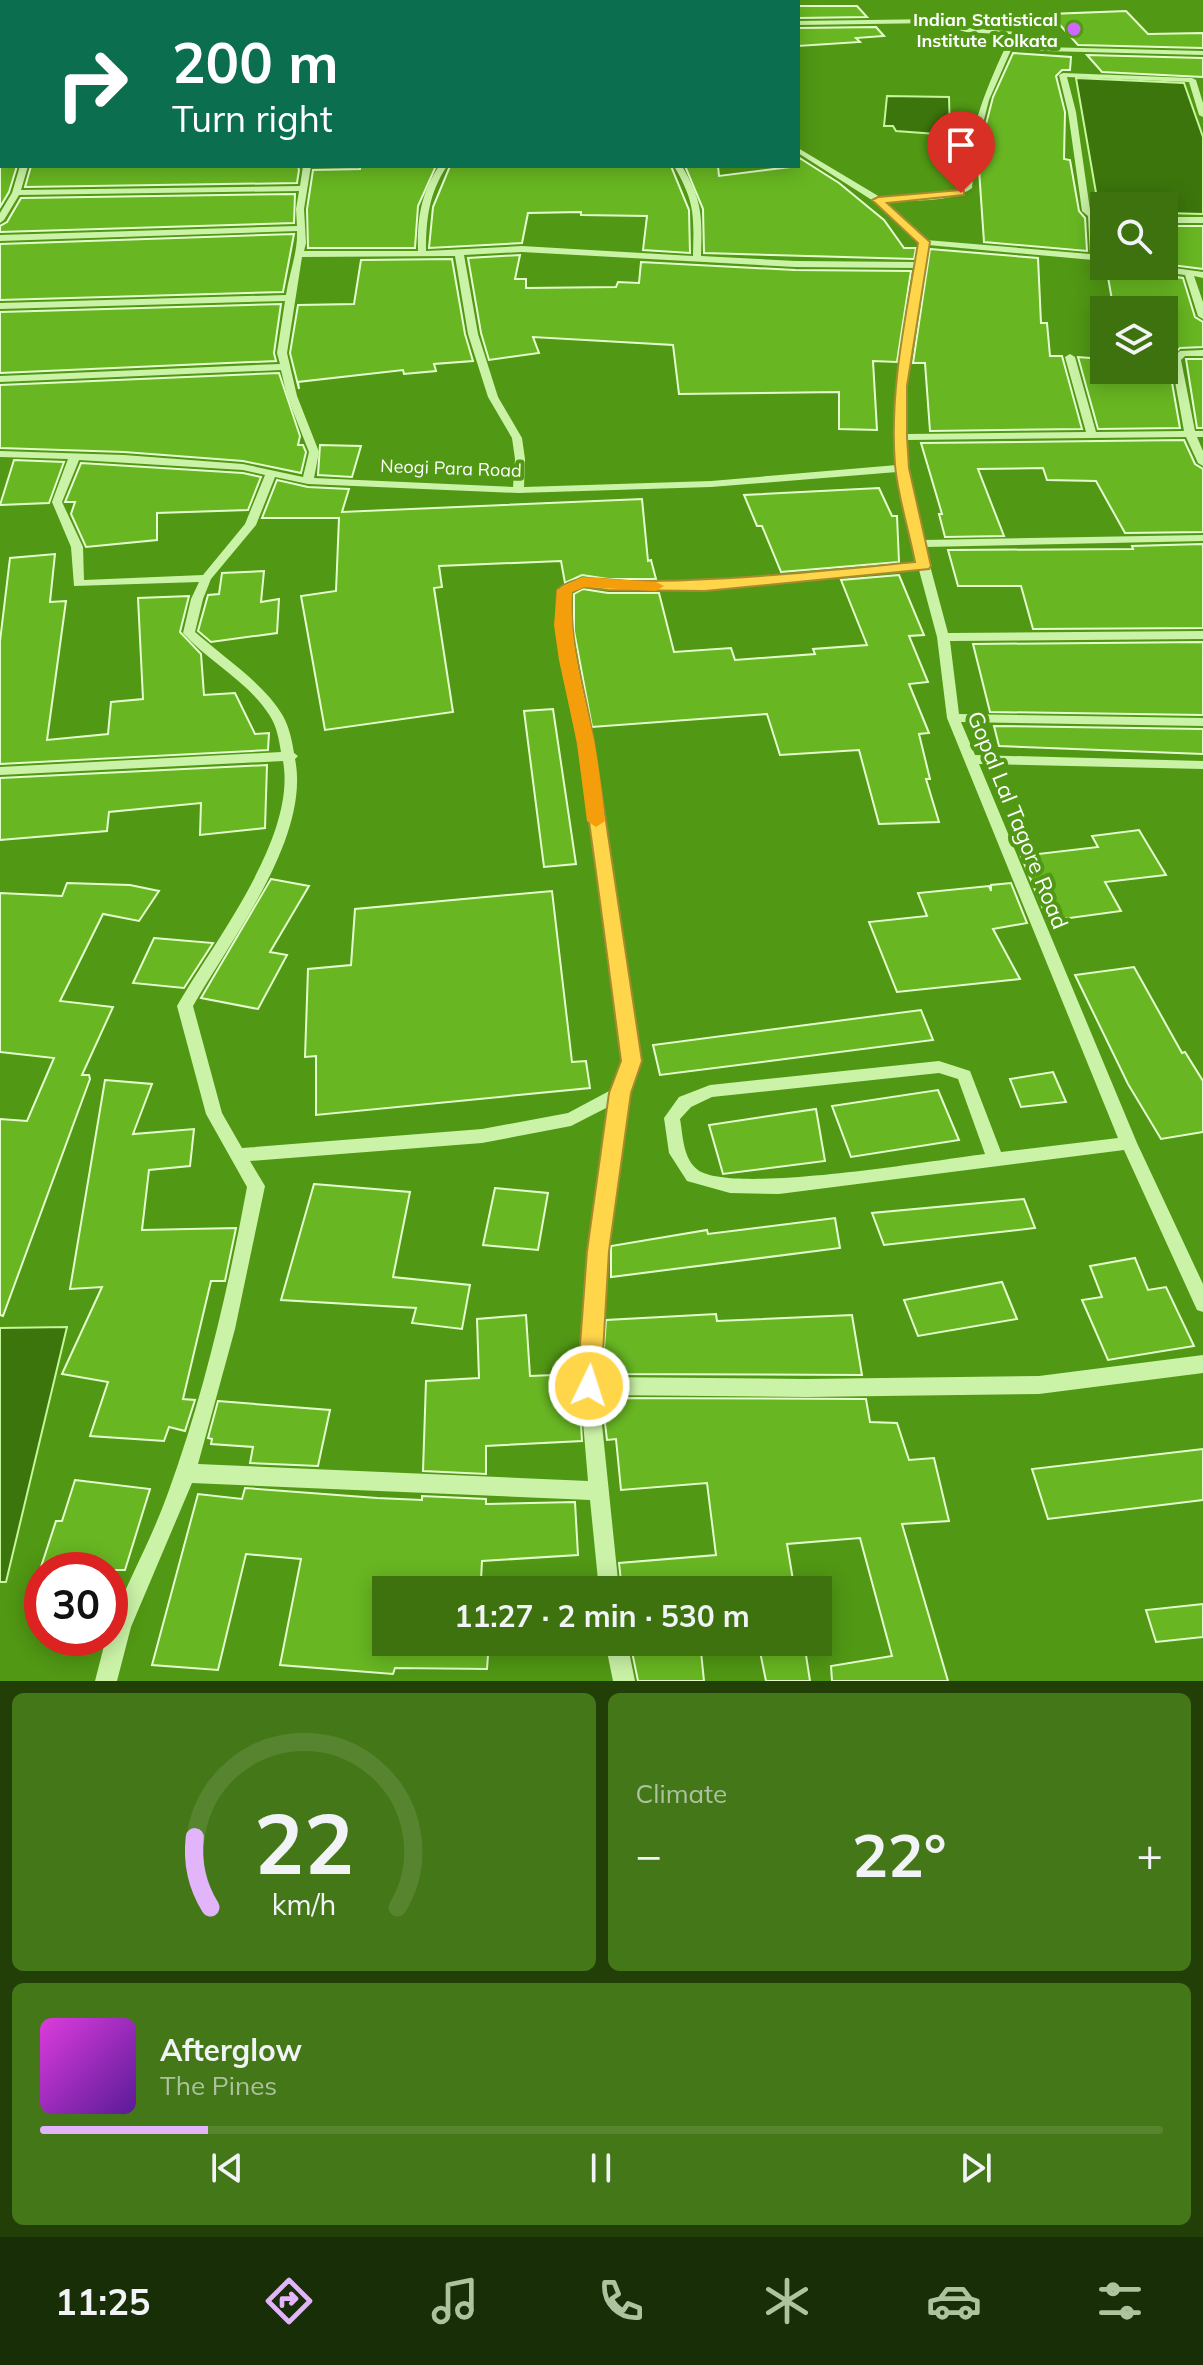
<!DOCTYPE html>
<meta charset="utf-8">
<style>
:root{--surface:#3d720f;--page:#447718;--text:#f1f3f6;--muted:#adc29e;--line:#56842f;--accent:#e2b4fa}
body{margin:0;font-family:Mulish,sans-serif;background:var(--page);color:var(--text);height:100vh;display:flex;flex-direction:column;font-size:30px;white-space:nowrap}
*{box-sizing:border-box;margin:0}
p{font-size:26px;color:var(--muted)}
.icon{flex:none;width:44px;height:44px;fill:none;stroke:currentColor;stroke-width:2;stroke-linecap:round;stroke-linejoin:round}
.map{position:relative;height:1681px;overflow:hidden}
.panel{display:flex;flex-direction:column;gap:12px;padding:12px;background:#223f08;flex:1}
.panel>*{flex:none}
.hud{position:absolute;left:0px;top:0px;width:800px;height:168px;box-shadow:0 4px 20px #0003;background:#0b6e4f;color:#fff;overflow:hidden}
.tools{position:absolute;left:1090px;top:192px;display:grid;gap:16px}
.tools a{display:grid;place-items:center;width:88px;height:88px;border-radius:0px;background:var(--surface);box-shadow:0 4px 20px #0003;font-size:40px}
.speed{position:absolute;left:24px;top:1552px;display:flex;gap:16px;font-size:40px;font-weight:700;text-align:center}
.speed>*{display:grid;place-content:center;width:104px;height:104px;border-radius:50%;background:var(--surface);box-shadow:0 4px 20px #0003;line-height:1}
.speed .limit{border:12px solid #d22;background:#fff;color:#111}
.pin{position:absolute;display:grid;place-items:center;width:68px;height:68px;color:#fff;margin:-82px -34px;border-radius:50% 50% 50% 0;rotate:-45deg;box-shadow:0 0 8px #0007}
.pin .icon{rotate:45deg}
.me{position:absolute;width:88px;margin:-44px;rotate:4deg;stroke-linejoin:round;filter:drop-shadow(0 0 6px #0008)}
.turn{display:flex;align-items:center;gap:28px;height:168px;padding:0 40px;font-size:36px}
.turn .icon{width:104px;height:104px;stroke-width:2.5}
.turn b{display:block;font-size:56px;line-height:68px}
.big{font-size:60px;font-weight:700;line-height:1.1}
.panel .tile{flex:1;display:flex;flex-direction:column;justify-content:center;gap:12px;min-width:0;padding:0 28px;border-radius:12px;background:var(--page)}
.panel .dial{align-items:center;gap:0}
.dial svg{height:208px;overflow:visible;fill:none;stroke:var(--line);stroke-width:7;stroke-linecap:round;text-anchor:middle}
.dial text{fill:var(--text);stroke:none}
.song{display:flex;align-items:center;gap:24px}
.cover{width:96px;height:96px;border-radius:12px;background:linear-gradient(135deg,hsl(300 70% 55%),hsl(270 70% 35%))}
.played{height:8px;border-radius:4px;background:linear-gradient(90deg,var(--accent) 15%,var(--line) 15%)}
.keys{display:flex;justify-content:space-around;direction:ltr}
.heat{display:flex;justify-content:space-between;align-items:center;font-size:44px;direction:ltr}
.panel .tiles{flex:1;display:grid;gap:12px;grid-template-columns:1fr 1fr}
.tile:last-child{grid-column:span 2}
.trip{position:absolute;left:372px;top:1576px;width:460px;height:80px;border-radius:0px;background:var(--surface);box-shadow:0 4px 20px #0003;font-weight:700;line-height:80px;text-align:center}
.dock{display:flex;height:128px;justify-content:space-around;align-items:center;background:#182e06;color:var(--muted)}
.dock .icon{width:56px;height:56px}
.dock .active{color:var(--accent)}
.dock b{font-size:36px;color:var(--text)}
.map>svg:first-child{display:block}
.water{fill:#3c750c;stroke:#c6f699;stroke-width:2}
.building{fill:#68b722;stroke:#e5fdce;stroke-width:2}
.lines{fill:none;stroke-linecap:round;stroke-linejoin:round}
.minor{fill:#cbf3a7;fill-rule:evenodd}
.route{fill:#ffd54a;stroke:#a68a30;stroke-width:2}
.slow{fill:#f59e0b}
.poi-dot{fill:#d068ff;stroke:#519814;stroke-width:3}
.labels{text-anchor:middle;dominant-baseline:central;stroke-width:8;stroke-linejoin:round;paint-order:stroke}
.far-poi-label{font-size:18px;font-weight:bold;fill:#fff;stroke:#519814;text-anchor:end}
.far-street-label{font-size:18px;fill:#fff;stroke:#519814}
.street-label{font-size:22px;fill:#fff;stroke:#519814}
</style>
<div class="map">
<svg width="1203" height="1681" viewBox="0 0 1203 1681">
<rect width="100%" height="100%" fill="#519814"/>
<path class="water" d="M 1076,78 L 1184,83 L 1203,137 L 1203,214 L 1164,213 L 1164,206 L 1104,206 L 1104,210 L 1099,210 Z
M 887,96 L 949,97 L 950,135 L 896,131 L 893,126 L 884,126 Z
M 67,1327 L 6,1582 L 0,1582 L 0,1328 Z"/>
<path class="building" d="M 798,6 L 857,6 L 867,17 L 798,18 Z
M 1126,11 L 1148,34 L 1203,33 L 1203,48 L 1078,45 L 1050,14 Z
M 876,27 L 884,36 L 856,38 L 860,42 L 798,46 L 798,28 Z
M 1013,53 L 1071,57 L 1070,70 L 1062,70 L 1056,76 L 1065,112 L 1064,159 L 1070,160 L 1079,211 L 1085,218 L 1087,251 L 984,242 L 978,155 L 993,97 Z
M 1087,55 L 1203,58 L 1203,77 L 1102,72 Z
M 798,157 L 839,183 L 884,220 L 904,248 L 916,248 L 914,259 L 704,253 L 703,209 L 685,166 L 718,166 L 719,176 L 798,166 Z
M 0,166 L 17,166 L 9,192 L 0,207 Z
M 31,166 L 298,166 L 299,170 L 297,183 L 25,187 Z
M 360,166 L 436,166 L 418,206 L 415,248 L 308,248 L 307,209 L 313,170 L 360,169 Z
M 450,166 L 671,166 L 689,210 L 690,253 L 643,250 L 647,216 L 581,215 L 581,212 L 528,213 L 522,243 L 429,248 L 433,207 Z
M 295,194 L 294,223 L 0,232 L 0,226 L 7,222 L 21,198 Z
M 1164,226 L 1203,226 L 1203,269 L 1164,264 Z
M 294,234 L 283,292 L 0,300 L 0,244 Z
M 930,249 L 1038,258 L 1041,323 L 1047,323 L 1050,356 L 1062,356 L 1082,429 L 930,431 L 925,363 L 913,363 Z
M 520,255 L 515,279 L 526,279 L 526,288 L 616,287 L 618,282 L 639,283 L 641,262 L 795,270 L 911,271 L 897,362 L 873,361 L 877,430 L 839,429 L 839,392 L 679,394 L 673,345 L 533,337 L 539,353 L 489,360 L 481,333 L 468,258 Z
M 452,259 L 465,334 L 473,361 L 434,364 L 436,371 L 404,374 L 403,370 L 298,382 L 299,389 L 290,353 L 298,305 L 354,304 L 361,260 Z
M 1106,266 L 1135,266 L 1142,272 L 1183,278 L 1195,317 L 1203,322 L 1203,347 L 1180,348 L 1168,360 L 1180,428 L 1098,429 L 1078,357 L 1104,359 L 1104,370 L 1164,370 L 1164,310 L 1155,310 L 1152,302 L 1112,300 Z
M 281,304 L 274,353 L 276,361 L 0,373 L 0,312 Z
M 1186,359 L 1203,359 L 1203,428 L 1197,428 Z
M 279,373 L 300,436 L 298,445 L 303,445 L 306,452 L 301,473 L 243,461 L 124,452 L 0,448 L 0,385 Z
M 1184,440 L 1195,464 L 1203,469 L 1203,532 L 1125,533 L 1096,481 L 1047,480 L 1043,468 L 978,469 L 1004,536 L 945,537 L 939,514 L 942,514 L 921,443 Z
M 320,445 L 361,446 L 352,477 L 318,475 Z
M 14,460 L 64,462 L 49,503 L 0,505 Z
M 81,463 L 243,473 L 261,477 L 248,510 L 157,513 L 157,540 L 86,547 L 71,514 L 75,502 L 65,502 Z
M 277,480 L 308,487 L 349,489 L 342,512 L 642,499 L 648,561 L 651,560 L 656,579 L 608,579 L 582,575 L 565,583 L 561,561 L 439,566 L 442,587 L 434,588 L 453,712 L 325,730 L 301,596 L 336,591 L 339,518 L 262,518 Z
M 879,488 L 892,516 L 897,516 L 899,562 L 781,572 L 762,526 L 757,526 L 744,495 Z
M 1203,544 L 1203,628 L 1033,629 L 1021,586 L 958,586 L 948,550 L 1133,549 L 1132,546 Z
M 55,554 L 50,602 L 66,601 L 47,740 L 108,734 L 111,702 L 143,699 L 138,598 L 189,596 L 180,632 L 201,654 L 204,695 L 235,693 L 255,734 L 269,733 L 268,750 L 0,764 L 0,641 L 10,558 Z
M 264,571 L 261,602 L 279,599 L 277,633 L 211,642 L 198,631 L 208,595 L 219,594 L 222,573 Z
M 899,575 L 924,635 L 909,636 L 928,682 L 909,684 L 929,733 L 919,734 L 930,779 L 926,779 L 939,822 L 879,824 L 859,750 L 780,755 L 767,714 L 592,727 L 574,631 L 574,594 L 583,589 L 608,593 L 659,593 L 674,652 L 731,648 L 735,660 L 815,654 L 813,649 L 867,645 L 841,580 Z
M 1203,642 L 1203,715 L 990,712 L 973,644 Z
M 553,709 L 576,864 L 544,867 L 524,711 Z
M 994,726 L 1203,729 L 1203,754 L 999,746 Z
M 267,765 L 265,828 L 200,835 L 201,803 L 109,812 L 107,831 L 0,840 L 0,778 Z
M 1139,830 L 1166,875 L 1105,882 L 1121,911 L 1048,921 L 1021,856 L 1098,847 L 1092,836 Z
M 271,879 L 309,886 L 270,952 L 287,955 L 258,1009 L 201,998 Z
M 67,883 L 130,885 L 159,891 L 139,921 L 103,914 L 60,1001 L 113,1007 L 82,1075 L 89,1075 L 90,1079 L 3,1316 L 0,1315 L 0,1119 L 27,1121 L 54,1058 L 0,1052 L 0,893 L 62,896 Z
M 1011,883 L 1027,923 L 993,929 L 1020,979 L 897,992 L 869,922 L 927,916 L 918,893 L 989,886 L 991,891 L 991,885 Z
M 552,891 L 572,1062 L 586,1061 L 590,1088 L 316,1115 L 316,1056 L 305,1057 L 308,969 L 351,965 L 355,909 Z
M 154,938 L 213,943 L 184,988 L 133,983 Z
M 1134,967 L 1182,1053 L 1185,1052 L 1203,1081 L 1203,1132 L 1161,1139 L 1128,1084 L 1075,975 Z
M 921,1010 L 933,1040 L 660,1075 L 653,1045 Z
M 1053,1072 L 1066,1102 L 1021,1107 L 1010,1079 Z
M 105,1080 L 152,1084 L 133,1134 L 194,1129 L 190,1166 L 149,1170 L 142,1230 L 236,1228 L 225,1281 L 211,1281 L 183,1399 L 195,1400 L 185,1431 L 169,1427 L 164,1441 L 90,1436 L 108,1382 L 62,1374 L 102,1287 L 70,1289 Z
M 938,1090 L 959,1140 L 851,1157 L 832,1106 Z
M 816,1109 L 825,1161 L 723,1174 L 709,1125 Z
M 314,1184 L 410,1192 L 393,1277 L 470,1285 L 462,1329 L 412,1323 L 416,1308 L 281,1300 Z
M 495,1188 L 548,1193 L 538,1250 L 483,1245 Z
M 1024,1199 L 1035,1228 L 884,1245 L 872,1213 Z
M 835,1218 L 840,1248 L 611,1277 L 611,1246 L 707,1230 L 708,1234 Z
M 1135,1258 L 1148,1290 L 1166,1287 L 1194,1346 L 1108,1360 L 1082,1300 L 1102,1297 L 1090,1266 Z
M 1002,1282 L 1017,1319 L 918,1336 L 904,1300 Z
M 716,1314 L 717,1321 L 852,1315 L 862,1375 L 602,1374 L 606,1320 Z
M 526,1315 L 530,1376 L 578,1374 L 582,1441 L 486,1446 L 486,1474 L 423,1471 L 426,1381 L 479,1378 L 477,1319 Z
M 602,1398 L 866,1399 L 870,1422 L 897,1423 L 909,1460 L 934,1458 L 949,1521 L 902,1524 L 948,1681 L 832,1681 L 831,1666 L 892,1656 L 860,1538 L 787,1544 L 794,1586 L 749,1590 L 622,1590 L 619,1563 L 716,1555 L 707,1483 L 621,1490 L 616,1439 L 607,1440 Z
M 218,1401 L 330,1410 L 318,1466 L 250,1463 L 253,1447 L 211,1444 L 212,1439 L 208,1438 Z
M 1203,1449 L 1203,1500 L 1048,1519 L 1032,1469 Z
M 75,1480 L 150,1489 L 125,1570 L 40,1570 L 56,1521 L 62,1521 Z
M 245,1488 L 377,1498 L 422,1500 L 422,1496 L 486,1499 L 486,1504 L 575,1502 L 578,1555 L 482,1561 L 481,1580 L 409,1581 L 407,1590 L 386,1590 L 386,1642 L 489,1642 L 487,1669 L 395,1668 L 393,1674 L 280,1665 L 301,1559 L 246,1554 L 218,1670 L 152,1665 L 198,1494 L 242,1499 Z
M 1203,1604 L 1203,1637 L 1156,1642 L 1146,1610 Z
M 630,1642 L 700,1642 L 704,1681 L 638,1681 Z
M 758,1642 L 804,1642 L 810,1681 L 766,1681 Z"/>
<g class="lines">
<path class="minor" d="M 504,0 L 588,0 L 593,2 L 509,2 Z
M 634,0 L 640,0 L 641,2 L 635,2 Z
M 2,18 L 2,24 L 0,24 L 0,19 Z
M 936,19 L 967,28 L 1017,32 L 1042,47 L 1203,51 L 1203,55 L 1011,50 L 989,100 L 975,155 L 972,188 C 954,203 909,200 885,202 L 926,240 L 1090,254 L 1088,216 L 1082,211 L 1068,112 L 1059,75 L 1063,73 L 1192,78 L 1196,80 L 1203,103 L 1203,117 L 1199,115 L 1189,82 L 1067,77 L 1076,112 L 1090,210 L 1104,213 L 1104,219 L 1096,218 L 1099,255 L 1104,255 L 1104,261 L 928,245 L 906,386 L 907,434 L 1086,432 L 1065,357 L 1070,354 L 1075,357 L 1096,432 L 1184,431 L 1171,359 L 1180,351 L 1203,350 L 1203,356 L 1185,356 L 1181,360 L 1195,431 L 1203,431 L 1203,437 L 1197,437 L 1203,451 L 1203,466 L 1198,463 L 1186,437 L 907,440 L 907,468 L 923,540 L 1203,535 L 1203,541 L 925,547 L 948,633 L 1203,631 L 1203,639 L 950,641 L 959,714 L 1203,718 L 1203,726 L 961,722 L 975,755 L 1203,761 L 1203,769 L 979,764 L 1137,1143 L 1203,1284 L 1203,1312 L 1197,1310 L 1124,1150 L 779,1194 L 730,1193 L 687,1181 L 669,1153 L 664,1118 L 679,1097 L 710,1085 L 939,1061 L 970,1071 L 1001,1152 L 1118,1138 L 947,718 L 937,637 L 919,570 L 705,590 L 608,590 L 583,586 L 571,592 C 565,646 584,695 593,748 C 611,852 622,957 639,1061 L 628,1093 L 607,1251 L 599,1377 L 806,1379 L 1039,1376 L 1203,1355 L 1203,1373 L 1039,1394 L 806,1397 L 599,1395 L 619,1590 L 599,1590 L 590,1500 L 192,1483 L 131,1627 L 117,1681 L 95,1681 L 106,1638 L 110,1638 L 110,1626 C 128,1581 152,1538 168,1493 C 204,1394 228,1290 247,1187 L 206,1114 L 177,1006 C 214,941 297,838 283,761 L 0,775 L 0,767 L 281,752 C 279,740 277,727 270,716 C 249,682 209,662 183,633 L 191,599 L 199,582 L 74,586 L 71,547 L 52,502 L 68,459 L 0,457 L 0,451 L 124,455 L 243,464 L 303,477 L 309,452 L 287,396 L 281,370 L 0,382 L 0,376 L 280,364 L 277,353 L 285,301 L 0,309 L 0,303 L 286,295 C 289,274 298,252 297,231 L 0,241 L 0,235 L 297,226 L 296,209 L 299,191 L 19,195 L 4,220 L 0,223 L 0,213 L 12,193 L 20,166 L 28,166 L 21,190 L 300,186 L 303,166 L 311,166 L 304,209 L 306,243 L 304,251 L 418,251 C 417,219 421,193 439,166 L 447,166 C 429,193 426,219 426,251 L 522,246 L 693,256 C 694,215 695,202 674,166 L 682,166 C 703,202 702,216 701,256 L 795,261 L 916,262 L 920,243 L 875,202 L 798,153 L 798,148 L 880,197 L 958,191 L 965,185 C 969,133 983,95 1005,48 L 1008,46 L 1032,47 L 1013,35 L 966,32 L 936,23 L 798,25 L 798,21 ZM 522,252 L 795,267 L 915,268 L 896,386 L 897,465 L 711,481 L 524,487 L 525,459 L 522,438 L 498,397 L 478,334 L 464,255 ZM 455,256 L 468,334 L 488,397 L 512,438 L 515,459 L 513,487 L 314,478 L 319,452 L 297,396 L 287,353 L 302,257 ZM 79,460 L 243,470 L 265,475 L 245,524 L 203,575 L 84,580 L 83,547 L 62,502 ZM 897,472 L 917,563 L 705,582 L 608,582 L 582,578 L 559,590 C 552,646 572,697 580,752 C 596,855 607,958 623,1061 L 613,1089 L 568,1113 L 482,1129 L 242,1148 L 222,1113 L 193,1006 C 230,940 311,838 295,759 L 298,756 L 294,753 C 292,740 289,727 283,716 C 266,685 222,656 195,632 L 203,599 L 211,579 L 256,525 L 275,477 L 308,484 L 518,493 L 711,487 ZM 939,1073 L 958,1079 L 985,1154 C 935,1160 733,1195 698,1170 C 683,1159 683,1136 680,1119 L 691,1107 L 712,1097 ZM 610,1106 L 589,1251 L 580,1386 L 588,1481 L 198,1464 L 235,1329 L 265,1186 L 250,1161 L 482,1143 L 571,1126 Z
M 0,48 L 2,48 L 2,52 L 0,52 Z
M 0,74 L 2,74 L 2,79 L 0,79 Z
M 0,124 L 2,124 L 2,128 L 0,128 Z
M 1164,217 L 1203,217 L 1203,223 L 1164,223 Z
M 1138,266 L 1160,266 L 1203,272 L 1203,278 L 1194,276 L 1203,302 L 1203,319 L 1198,316 L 1185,275 L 1142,269 Z
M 605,1642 L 627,1642 L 635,1681 L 613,1681 Z"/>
</g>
<path class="route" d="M 961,190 L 964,191 L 964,195 L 887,203 L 930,242 L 907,386 L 907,437 L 909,468 L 931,566 L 929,569 L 705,591 L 608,590 L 584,587 L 572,592 C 569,647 587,694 595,748 C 611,852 626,957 642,1061 L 631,1093 L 609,1251 L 601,1386 L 598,1394 L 589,1397 L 581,1394 L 577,1386 L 587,1251 L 609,1093 L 621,1061 C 607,956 594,851 578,746 C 569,690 553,649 557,590 C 577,571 608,581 633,581 C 728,581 821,571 915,562 C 909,531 898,497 895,465 C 889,390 906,316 918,243 L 872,200 L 878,197 Z"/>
<path class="slow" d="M 582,577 L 656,582 L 664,586 L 656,591 L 584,587 L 572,592 C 569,644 583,690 594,740 C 599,767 602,794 605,821 L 596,827 L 587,821 L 577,743 L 559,660 L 554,625 L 557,590 Z"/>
<circle class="poi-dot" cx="1074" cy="29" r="8"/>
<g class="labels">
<g class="far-poi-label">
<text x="1058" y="19">Indian Statistical<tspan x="1058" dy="21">Institute Kolkata</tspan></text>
</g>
<g class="far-street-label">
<text transform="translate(451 468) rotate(2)">Neogi Para Road</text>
</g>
<g class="street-label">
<text transform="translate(1018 820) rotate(68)">Gopal Lal Tagore Road</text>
</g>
</g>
</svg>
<div class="tools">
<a><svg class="icon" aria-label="search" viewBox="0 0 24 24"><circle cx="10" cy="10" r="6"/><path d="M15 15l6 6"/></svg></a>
<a><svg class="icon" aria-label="layers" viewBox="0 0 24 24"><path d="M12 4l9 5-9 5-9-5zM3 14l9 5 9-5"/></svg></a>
</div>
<div class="speed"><div class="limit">30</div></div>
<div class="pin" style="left:961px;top:193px;background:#d93025"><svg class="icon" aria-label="arrive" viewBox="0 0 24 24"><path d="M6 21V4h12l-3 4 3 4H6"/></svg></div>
<svg class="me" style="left:589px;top:1386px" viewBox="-20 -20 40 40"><circle r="17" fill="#ffd54a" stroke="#fff" stroke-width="3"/><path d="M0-11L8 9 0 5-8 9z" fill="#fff"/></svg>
<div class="trip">11:27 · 2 min · 530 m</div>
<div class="hud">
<div class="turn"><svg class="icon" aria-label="right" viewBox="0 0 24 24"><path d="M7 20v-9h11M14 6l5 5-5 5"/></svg><div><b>200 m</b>Turn right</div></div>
</div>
</div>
<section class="panel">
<div class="tiles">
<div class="tile dial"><svg viewBox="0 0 100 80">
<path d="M14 69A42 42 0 1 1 86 69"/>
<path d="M14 69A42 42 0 0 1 8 42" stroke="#e2b4fa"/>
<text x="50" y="56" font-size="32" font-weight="700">22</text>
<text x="50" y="72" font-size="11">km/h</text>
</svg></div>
<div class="tile"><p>Climate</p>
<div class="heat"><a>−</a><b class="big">22°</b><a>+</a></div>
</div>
<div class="tile">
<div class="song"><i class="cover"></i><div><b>Afterglow</b><p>The Pines</p></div></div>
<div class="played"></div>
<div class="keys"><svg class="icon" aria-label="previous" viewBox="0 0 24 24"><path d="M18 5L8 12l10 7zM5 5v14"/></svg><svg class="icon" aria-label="pause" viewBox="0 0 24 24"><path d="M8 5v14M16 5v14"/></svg><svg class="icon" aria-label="next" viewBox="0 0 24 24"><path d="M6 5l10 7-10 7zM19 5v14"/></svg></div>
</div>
</div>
</section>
<nav class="dock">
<b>11:25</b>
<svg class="icon active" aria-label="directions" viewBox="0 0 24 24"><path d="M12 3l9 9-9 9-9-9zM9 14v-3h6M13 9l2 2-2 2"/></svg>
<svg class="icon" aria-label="music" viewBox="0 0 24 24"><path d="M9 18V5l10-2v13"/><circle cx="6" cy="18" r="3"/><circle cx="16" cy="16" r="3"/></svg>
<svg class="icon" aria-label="phone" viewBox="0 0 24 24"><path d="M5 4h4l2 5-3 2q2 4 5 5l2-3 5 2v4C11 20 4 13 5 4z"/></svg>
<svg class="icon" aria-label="climate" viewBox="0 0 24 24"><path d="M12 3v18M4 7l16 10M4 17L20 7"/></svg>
<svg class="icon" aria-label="car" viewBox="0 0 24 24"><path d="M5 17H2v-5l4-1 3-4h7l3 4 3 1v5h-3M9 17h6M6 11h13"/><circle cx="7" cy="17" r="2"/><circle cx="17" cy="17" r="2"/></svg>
<svg class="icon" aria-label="filters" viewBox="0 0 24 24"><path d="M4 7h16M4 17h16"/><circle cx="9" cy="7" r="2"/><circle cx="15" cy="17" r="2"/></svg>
</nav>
